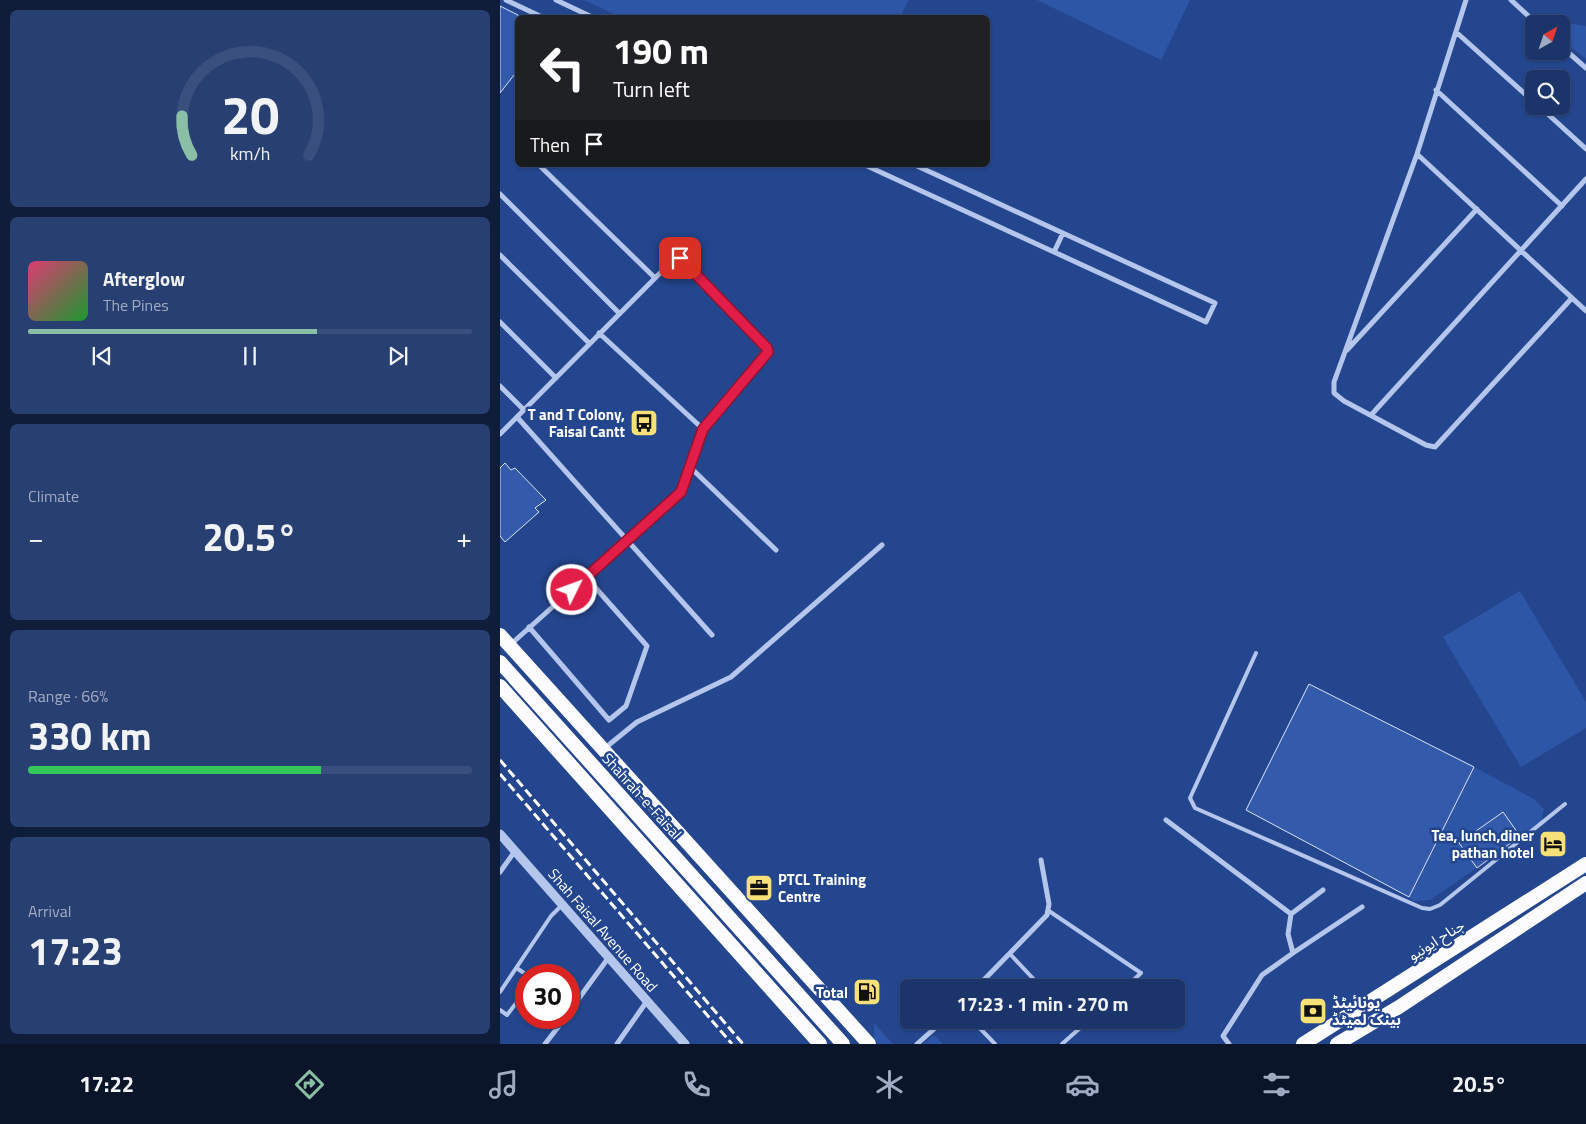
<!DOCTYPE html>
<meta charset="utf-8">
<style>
:root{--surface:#1b346a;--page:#283f72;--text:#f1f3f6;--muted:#a0aac1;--line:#394f7e;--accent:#8abfa5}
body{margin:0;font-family:"Titillium Web","Noto Sans Arabic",sans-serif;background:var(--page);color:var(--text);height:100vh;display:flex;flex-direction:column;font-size:19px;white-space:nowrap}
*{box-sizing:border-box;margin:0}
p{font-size:16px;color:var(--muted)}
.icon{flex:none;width:28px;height:28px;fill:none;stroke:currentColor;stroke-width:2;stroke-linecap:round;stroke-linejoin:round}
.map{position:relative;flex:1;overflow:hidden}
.panel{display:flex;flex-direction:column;gap:10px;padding:10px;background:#0f1d3a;width:500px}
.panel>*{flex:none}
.guide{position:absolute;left:15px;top:15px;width:475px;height:152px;border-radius:8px;box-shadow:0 1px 4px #0004,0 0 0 1px var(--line);background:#202124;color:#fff;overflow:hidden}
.needle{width:32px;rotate:40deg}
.tools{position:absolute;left:1025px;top:15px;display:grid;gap:10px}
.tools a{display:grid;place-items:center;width:45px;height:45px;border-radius:8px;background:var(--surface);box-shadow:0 1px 4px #0004,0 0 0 1px var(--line);font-size:25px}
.speed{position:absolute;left:15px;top:964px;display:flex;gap:10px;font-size:25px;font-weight:700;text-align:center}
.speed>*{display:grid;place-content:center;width:65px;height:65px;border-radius:50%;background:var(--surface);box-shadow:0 1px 4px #0004,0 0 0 1px var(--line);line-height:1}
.speed .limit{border:8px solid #d22;background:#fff;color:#111}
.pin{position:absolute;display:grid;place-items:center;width:42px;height:42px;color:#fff;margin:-21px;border-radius:10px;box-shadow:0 2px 8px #0006}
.me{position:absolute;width:55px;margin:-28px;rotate:48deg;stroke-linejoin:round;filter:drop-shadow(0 0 4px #0008)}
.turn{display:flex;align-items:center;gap:18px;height:105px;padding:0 15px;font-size:22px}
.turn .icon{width:65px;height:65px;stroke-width:2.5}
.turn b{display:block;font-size:35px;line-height:42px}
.then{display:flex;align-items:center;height:48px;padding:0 15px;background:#0003;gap:10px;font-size:19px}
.big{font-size:38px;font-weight:700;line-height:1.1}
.panel .widget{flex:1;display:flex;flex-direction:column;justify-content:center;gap:8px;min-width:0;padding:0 18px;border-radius:8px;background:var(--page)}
.panel .dial{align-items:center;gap:0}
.dial svg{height:130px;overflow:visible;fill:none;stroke:var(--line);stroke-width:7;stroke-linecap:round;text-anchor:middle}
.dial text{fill:var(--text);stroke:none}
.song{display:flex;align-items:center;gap:15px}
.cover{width:60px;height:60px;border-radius:8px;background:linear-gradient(135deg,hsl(340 70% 55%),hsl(130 70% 35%))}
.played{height:5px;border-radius:2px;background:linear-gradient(90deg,var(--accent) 65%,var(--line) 65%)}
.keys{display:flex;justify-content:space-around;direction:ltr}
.heat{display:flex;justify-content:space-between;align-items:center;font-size:28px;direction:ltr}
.charge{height:8px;border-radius:4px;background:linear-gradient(90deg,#34c759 66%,var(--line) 0)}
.trip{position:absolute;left:400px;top:979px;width:285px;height:50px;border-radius:8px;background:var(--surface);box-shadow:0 1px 4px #0004,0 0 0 1px var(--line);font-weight:700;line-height:50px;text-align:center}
.menu{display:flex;height:80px;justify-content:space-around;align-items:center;background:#0b152a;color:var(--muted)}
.menu .icon{width:35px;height:35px}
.menu .selected{color:var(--accent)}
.menu b{font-size:22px;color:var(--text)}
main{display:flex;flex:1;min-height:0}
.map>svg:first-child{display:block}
.green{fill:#2e56a6}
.building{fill:#345bab;stroke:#d9e3f8}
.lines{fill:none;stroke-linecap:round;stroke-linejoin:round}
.service{stroke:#b4c6eb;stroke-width:4}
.minor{stroke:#b4c6eb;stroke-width:5}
.tertiary{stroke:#b4c6eb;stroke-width:9}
.trunk{stroke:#fcfcff;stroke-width:14}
.rail{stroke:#fff;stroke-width:3;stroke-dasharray:9 4;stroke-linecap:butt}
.route-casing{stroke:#92132f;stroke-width:12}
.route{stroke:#e11d48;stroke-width:9}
.labels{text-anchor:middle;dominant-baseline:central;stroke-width:5;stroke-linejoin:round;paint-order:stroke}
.poi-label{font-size:15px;font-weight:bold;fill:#fff;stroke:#24468e;text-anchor:end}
.street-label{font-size:15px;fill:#fff;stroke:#24468e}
</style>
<main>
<section class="panel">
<div class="widget dial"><svg viewBox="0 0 100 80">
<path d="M14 69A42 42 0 1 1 86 69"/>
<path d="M14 69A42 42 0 0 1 8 45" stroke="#8abfa5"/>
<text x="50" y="56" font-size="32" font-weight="700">20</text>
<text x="50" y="72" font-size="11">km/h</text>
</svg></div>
<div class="widget">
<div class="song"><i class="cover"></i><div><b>Afterglow</b><p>The Pines</p></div></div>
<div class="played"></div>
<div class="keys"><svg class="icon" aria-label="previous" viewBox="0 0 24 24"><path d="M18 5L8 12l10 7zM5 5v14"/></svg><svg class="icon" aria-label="pause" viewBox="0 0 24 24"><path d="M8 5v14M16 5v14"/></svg><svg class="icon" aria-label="next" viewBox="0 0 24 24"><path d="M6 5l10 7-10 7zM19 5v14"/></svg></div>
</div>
<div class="widget"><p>Climate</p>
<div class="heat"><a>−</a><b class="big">20.5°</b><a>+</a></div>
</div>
<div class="widget"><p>Range · 66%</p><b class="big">330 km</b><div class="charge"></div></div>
<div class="widget"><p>Arrival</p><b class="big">17:23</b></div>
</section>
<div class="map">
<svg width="1086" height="1044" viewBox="0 0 1086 1044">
<rect width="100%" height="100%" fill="#24468e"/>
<path class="green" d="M 84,0 L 409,0 L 400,17 L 122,18 Z
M 537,0 L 690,0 L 661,60 Z
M 1037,19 L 1086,26 L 1086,59 L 1061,39 L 1061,24 L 1043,24 Z
M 1020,591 L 1086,702 L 1086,728 L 1021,767 L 943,637 Z
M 974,767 L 1034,799 L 1044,809 L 1041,824 L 930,900 L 913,901 L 909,897 Z
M 374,1023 L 393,1044 L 378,1044 L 374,1040 Z
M 434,1035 L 443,1044 L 423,1044 Z"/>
<path class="building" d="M 0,6 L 18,15 L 18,70 L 0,93 Z
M 5,463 L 11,470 L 15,468 L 46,500 L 35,508 L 39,512 L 5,542 L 0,536 L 0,468 Z
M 809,684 L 974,767 L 909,897 L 746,810 Z
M 1003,812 L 1020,836 L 977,868 L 959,843 Z"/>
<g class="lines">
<path class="service" d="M 756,653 L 690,798 L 695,808 L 922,908 L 930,909 L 940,905 L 1065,804
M 549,911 L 641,973 L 625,988
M 510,954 L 542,988
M 18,969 L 27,975
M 0,992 L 51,916 L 63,904
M 0,1010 L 7,1015 L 26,990
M 472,1020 L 495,1044
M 573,1020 L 580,1028
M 562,1044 L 589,1020"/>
<path class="minor" d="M 6,0 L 44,18
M 56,0 L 94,18
M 966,0 L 917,154 L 1086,311
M 1011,0 L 1037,24
M 956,32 L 1034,102
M 1061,46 L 1086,68
M 936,90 L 1062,206
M 1039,106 L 1086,149
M 917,154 L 834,382 L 834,393 L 844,401 L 926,445 L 935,447 L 1072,298
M 39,165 L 154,277
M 365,165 L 706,322 L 715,303 L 415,165
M 0,194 L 119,313
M 554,252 L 563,233
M 0,255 L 89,343
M 0,322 L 56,378
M 99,333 L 203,429
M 847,350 L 977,209
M 0,386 L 24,410
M 872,414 L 1086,179
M 17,417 L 212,635
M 0,434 L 175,258 L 180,259 L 267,348 L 266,357 L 203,429 L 181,492 L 10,645
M 191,468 L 276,550
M 29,627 L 109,720 L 126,706 L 147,646 L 86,577
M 105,748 L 137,722 L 231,677 L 382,545
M 666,820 L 791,914 L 788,934 L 793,953 L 762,975 L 723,1036 L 729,1044
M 0,872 L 15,851
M 791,914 L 823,890
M 793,953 L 862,907
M 476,988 L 547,915 L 549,904 L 541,860
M 69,1012 L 109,957
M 45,1044 L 65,1018
M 117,1044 L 147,1001
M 417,1044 L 444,1020"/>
<path class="tertiary" d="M 0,834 L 185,1044"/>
<path class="trunk" d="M 0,635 L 369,1044
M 0,662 L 343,1044
M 0,686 L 320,1044
M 803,1044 L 1086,864
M 837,1044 L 899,1007 L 1086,883"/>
<path class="rail" d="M 0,760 L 243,1044
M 0,774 L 232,1044"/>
</g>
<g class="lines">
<defs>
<path id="route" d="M 72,590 L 181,492 L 203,429 L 268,352 L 267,348 L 180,258"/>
</defs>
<use href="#route" class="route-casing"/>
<use href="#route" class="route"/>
</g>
<defs>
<symbol id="bus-square" viewBox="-11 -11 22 22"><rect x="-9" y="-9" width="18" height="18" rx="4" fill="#f6e077" stroke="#24468e"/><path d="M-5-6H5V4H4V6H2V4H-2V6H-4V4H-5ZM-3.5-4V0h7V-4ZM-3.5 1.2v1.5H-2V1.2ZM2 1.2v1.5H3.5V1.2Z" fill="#111"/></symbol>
<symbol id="hotel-square" viewBox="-11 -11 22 22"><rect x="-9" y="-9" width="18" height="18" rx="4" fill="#f6e077" stroke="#24468e"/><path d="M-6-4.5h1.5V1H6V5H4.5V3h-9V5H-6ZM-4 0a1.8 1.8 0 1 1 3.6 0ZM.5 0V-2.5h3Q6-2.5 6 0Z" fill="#111"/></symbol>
<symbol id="office-square" viewBox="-11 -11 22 22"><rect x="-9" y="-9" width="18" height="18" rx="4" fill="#f6e077" stroke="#24468e"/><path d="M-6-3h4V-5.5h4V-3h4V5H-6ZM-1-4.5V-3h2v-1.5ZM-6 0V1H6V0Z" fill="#111"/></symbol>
<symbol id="fuel-square" viewBox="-11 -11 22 22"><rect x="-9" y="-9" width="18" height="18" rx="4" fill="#f6e077" stroke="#24468e"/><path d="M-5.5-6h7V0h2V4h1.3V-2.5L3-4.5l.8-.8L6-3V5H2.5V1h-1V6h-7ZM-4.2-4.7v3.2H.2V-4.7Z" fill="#111"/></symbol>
<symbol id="bank-square" viewBox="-11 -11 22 22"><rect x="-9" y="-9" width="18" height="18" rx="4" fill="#f6e077" stroke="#24468e"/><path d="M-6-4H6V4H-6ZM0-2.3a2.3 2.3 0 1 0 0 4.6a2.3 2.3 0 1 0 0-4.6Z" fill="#111"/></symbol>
</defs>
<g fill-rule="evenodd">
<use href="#bus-square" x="128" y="407" width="32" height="32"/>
<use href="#hotel-square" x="1037" y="828" width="32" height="32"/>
<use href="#office-square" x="243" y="872" width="32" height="32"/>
<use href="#fuel-square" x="351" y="976" width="32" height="32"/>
<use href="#bank-square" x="797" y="995" width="32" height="32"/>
</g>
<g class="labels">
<g class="poi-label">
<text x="125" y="414">T and T Colony,<tspan x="125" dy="17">Faisal Cantt</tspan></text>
<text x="1034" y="835">Tea, lunch,diner<tspan x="1034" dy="17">pathan hotel</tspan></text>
<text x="278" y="879" text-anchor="start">PTCL Training<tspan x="278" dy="17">Centre</tspan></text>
<text x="348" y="992">Total</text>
<text x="832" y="1002" text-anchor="start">یونائیٹڈ<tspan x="832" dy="17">بینک لمیٹڈ</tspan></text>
</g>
<g class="street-label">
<text transform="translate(142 796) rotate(48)">Shahrah-e-Faisal</text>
<text transform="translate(103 930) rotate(49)">Shah Faisal Avenue Road</text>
<text transform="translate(936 940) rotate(-32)">جناح ایونیو</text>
</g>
</g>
</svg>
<div class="tools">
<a><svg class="needle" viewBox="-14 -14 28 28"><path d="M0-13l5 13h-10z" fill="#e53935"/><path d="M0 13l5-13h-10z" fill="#a0aac1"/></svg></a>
<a><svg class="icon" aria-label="search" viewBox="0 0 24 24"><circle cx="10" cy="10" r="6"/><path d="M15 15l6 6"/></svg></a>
</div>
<div class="speed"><div class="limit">30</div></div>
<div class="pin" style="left:180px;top:258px;background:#d93025"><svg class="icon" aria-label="arrive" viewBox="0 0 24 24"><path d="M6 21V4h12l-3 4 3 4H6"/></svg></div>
<svg class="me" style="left:72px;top:590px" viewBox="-20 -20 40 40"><circle r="17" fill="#e11d48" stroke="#fff" stroke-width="3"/><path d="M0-11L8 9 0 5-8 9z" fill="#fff"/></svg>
<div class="trip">17:23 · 1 min · 270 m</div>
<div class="guide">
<div class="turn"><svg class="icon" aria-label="left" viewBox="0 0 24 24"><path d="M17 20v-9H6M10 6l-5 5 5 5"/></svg><div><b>190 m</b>Turn left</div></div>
<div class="then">Then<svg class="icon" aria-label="arrive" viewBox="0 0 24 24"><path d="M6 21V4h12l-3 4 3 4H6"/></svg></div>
</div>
</div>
</main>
<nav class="menu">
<b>17:22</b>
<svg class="icon selected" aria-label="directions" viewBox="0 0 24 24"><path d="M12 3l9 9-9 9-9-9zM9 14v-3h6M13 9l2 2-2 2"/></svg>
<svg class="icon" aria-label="music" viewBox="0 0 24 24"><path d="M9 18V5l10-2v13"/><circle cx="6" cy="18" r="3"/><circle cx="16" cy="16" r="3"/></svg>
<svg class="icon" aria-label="phone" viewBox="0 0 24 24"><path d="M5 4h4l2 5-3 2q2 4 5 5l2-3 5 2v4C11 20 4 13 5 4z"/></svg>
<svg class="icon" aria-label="climate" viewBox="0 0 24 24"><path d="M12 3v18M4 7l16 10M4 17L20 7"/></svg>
<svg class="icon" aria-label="car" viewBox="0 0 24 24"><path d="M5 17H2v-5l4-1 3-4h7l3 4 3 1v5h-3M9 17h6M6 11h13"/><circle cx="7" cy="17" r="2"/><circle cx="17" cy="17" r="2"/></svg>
<svg class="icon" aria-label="filters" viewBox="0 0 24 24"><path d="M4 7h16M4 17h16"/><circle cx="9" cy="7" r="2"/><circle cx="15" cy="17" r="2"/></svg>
<b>20.5°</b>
</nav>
